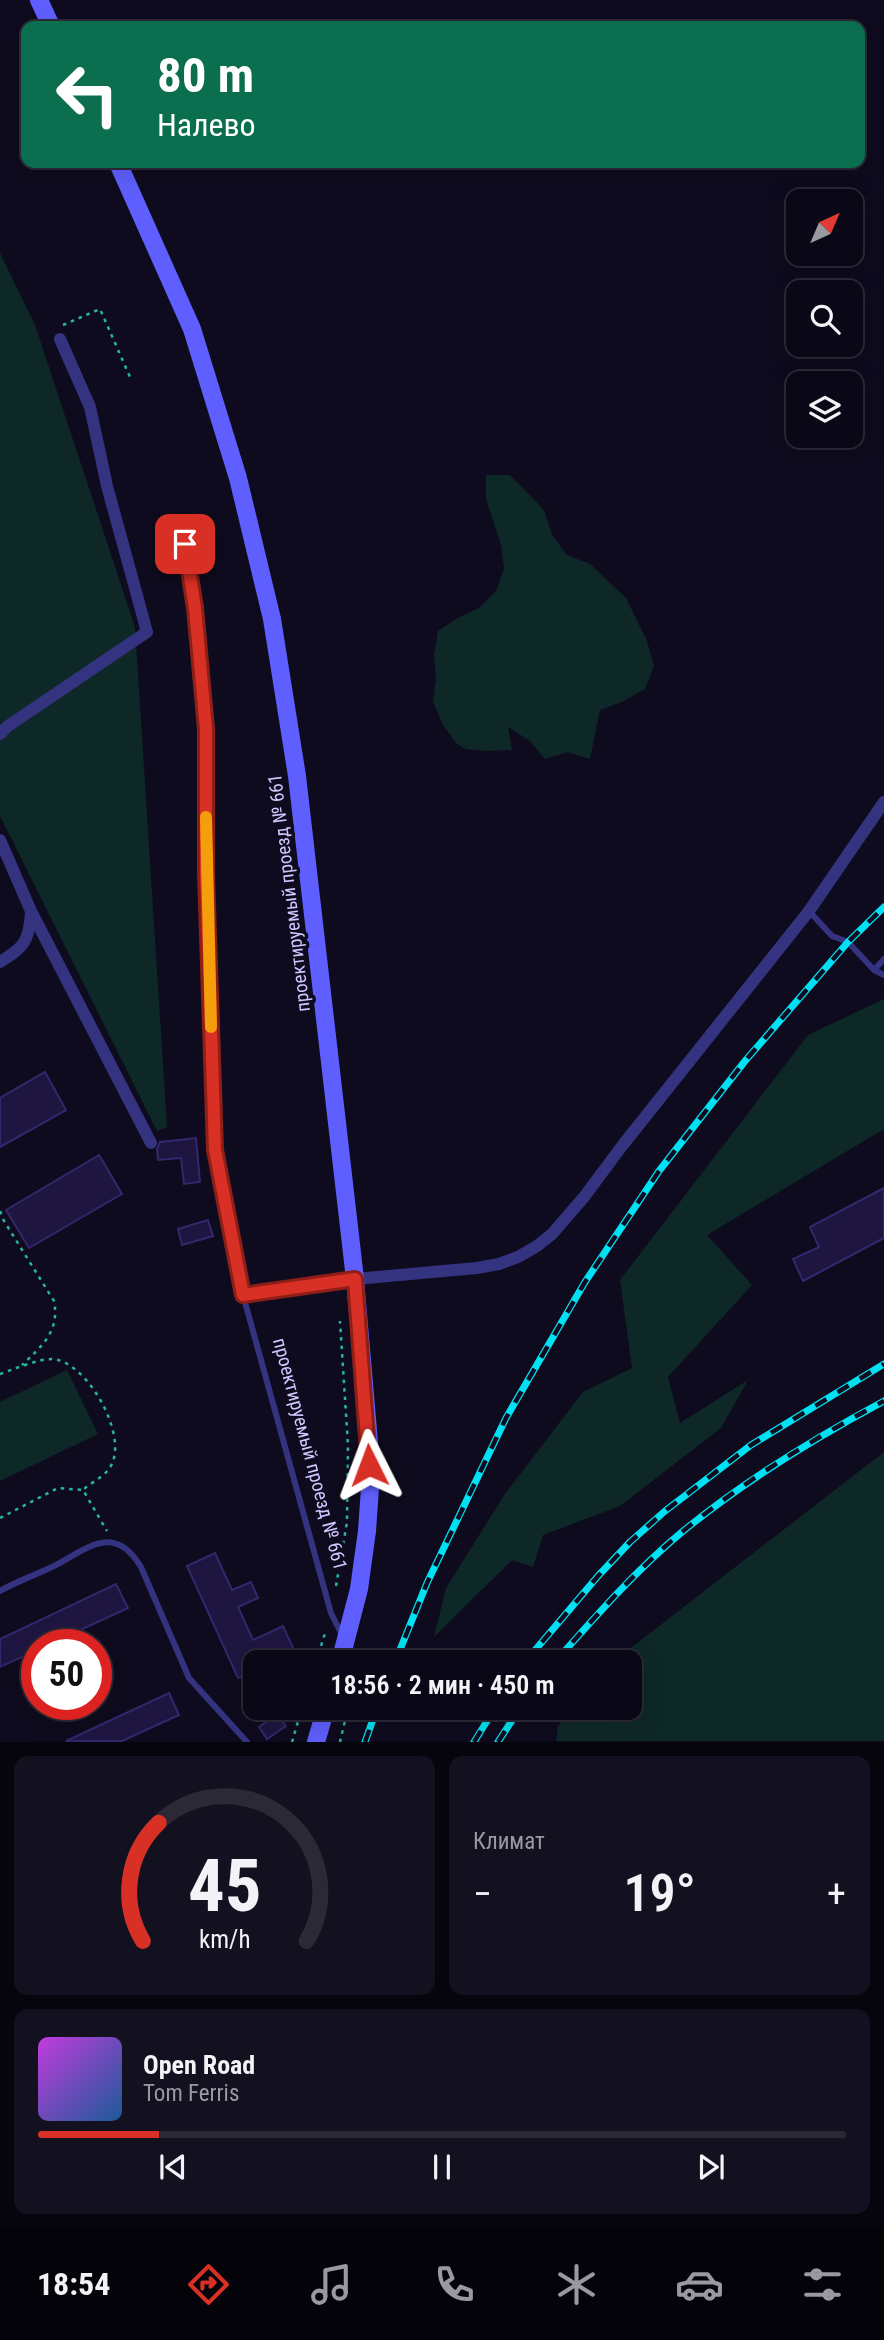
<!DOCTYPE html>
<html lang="ru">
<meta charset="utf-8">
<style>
:root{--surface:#0a0816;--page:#13111f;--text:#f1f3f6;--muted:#999aa1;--line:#2a2935;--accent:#d93025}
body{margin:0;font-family:"Roboto Condensed",sans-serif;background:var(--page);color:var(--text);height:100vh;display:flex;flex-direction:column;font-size:26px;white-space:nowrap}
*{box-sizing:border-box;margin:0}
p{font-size:23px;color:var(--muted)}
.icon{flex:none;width:38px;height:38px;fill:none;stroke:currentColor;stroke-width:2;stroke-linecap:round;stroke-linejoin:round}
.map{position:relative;height:1742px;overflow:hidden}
.details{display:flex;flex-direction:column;gap:14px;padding:14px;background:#06040c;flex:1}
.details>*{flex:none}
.guide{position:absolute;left:21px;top:21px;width:844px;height:147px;border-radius:14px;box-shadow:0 7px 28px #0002,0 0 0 2px var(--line);background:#0b6e4f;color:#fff;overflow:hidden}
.needle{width:46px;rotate:44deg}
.fabs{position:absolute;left:786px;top:189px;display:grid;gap:14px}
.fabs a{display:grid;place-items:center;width:77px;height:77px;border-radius:14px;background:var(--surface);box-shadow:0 7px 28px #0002,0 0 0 2px var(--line);font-size:35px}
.speed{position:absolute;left:21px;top:1629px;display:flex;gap:14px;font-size:35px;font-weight:700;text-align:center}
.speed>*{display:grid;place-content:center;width:91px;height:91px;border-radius:50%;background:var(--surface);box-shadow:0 7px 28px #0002,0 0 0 2px var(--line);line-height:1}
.speed .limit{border:10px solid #d22;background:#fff;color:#111}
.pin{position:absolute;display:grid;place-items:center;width:60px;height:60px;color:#fff;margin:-30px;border-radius:14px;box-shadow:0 4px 10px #0006}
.me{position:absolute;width:77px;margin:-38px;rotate:357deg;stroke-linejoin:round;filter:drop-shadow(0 0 5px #0008)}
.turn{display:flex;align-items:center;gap:24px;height:147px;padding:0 21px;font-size:32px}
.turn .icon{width:91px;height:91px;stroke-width:2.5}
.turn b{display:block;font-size:49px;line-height:60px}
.big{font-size:52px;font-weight:600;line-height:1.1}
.details .card{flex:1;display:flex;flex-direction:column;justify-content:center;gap:10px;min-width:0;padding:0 24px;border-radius:14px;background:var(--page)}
.details .dial{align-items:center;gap:0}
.dial svg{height:182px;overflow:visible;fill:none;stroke:var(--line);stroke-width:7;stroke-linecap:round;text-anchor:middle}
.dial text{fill:var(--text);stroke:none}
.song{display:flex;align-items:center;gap:21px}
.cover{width:84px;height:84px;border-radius:10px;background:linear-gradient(135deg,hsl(290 70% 55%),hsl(210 70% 35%))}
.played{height:7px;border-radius:4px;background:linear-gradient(90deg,var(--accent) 15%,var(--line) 15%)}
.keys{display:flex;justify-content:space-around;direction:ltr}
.heat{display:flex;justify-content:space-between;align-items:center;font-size:38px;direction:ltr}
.details .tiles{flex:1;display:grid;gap:14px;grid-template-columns:1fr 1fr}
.card:last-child{grid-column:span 2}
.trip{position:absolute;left:243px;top:1650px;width:399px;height:70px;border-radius:14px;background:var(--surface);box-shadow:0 7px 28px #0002,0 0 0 2px var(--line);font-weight:600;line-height:70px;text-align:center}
.dock{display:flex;height:112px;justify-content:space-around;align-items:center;background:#040309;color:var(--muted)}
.dock .icon{width:49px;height:49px}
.dock .selected{color:var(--accent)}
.dock b{font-size:32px;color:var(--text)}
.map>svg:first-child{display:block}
.green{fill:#0e2827}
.building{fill:#1e1640;stroke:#33276d;stroke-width:2}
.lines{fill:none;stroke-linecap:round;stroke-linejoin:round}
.path{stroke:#27b4a8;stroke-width:2.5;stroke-dasharray:3.5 5;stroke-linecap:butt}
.service{stroke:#343380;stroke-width:6}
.minor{stroke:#343380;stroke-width:12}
.secondary{stroke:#5f5fff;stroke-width:18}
.rail-casing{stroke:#00e1f3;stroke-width:7}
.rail{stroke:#0e0b1e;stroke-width:4.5;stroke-dasharray:13;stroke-linecap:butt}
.route-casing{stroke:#8d1f18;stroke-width:18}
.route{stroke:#d93025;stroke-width:12}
.slow{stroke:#f59e0b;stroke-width:12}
.labels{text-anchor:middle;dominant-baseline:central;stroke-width:7;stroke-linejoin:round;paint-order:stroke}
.street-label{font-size:19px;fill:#cdc8ff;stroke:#0e0b1e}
</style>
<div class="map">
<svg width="884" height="1742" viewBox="0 0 884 1742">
<rect width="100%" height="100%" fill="#0e0b1e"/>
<path class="green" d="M 0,253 L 35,325 L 135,627 L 167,1127 L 157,1131 L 0,816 Z
M 486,475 L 510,475 L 544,510 L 552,535 L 567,555 L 590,564 L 626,598 L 647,641 L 654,666 L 645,689 L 624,701 L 600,710 L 590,759 L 568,752 L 545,759 L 530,741 L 508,727 L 512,750 L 488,751 L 466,749 L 457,744 L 443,725 L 433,702 L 436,679 L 434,655 L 438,631 L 458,618 L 479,608 L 496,591 L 504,569 L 501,545 L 486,499 Z
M 884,999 L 884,1129 L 707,1235 L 752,1285 L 668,1377 L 680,1423 L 748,1380 L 721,1428 L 620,1506 L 543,1535 L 533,1567 L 512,1560 L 434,1637 L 446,1588 L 505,1494 L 583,1392 L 632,1368 L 620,1280 L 808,1035 Z
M 67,1370 L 98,1434 L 0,1481 L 0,1402 Z
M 884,1452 L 884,1741 L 556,1741 L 558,1726 L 574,1708 L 630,1708 L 630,1662 L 615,1662 L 623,1654 Z"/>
<path class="building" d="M 45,1072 L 66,1110 L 0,1147 L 0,1098 Z
M 196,1138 L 200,1182 L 184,1184 L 181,1158 L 158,1160 L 157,1149 L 160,1142 Z
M 99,1155 L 122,1194 L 29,1248 L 6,1210 Z
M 884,1188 L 884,1238 L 803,1281 L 793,1259 L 819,1247 L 810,1227 Z
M 208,1220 L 213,1236 L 182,1245 L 178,1229 Z
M 215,1553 L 232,1590 L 251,1582 L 258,1598 L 238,1607 L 253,1640 L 283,1626 L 295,1652 L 272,1662 L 256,1662 L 256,1670 L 238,1678 L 187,1566 Z
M 116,1584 L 128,1608 L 48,1645 L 37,1645 L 37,1650 L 0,1667 L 0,1639 Z
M 169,1693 L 179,1715 L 122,1741 L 66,1741 Z
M 277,1714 L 286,1726 L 267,1739 L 259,1727 Z"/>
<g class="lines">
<path class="path" d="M 63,325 L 100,309 L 130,377
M 0,1211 L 4,1221 L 54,1301 C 60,1331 42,1346 22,1365
M 0,1374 C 14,1369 38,1359 52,1359 C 87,1360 133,1441 108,1470 C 102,1478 90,1483 83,1490 L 107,1531
M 0,1518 L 58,1488 L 83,1490
M 336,1586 L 347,1522 L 348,1445 L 340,1321
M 316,1662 L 326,1630
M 292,1742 L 302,1708
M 340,1742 L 348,1708"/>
<path class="service" d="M 181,523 L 195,608 L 206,729 L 206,873 L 215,1150 L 243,1295 L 331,1613 L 342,1635
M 809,911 L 832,936 L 848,942 L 874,970 L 884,975
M 874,970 L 884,959
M 243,1295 L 353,1279
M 0,1591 C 17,1581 36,1575 54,1566 C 87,1549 114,1522 141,1567 L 189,1678 L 247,1742"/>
<path class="minor" d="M 0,734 L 8,726 L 147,632 L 107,486 L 90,407 L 60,339
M 0,840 L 31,911 L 151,1143
M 0,962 C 24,947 29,942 31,913
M 355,1279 L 477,1268 L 499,1264 L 518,1257 L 537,1246 L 552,1234 L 584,1197 L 622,1146 L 809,911 L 884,802"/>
<path class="secondary" d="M 39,0 L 51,26
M 118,163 L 192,329 L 238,478 L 272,619 L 297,776 L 355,1279 L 369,1442 L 370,1488 L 367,1531 L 359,1589 L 340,1662
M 316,1742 L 326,1708"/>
<defs>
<path id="rail" d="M 395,1662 L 427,1583 L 506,1418 L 585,1282 L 659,1171 L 745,1061 L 848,942 L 884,907
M 525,1662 L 598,1576 L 630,1542 L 665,1511 L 751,1445 L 884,1364
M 555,1662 C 595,1617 635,1571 682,1532 C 744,1481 813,1439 884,1401
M 365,1742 L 377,1708
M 474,1742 L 495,1708
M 498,1742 L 520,1708"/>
</defs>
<use href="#rail" class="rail-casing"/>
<use href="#rail" class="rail"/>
</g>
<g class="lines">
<defs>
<path id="route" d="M 185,544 L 195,608 L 206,729 L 206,873 L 215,1150 L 243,1295 L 355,1279 L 369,1465"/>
</defs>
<use href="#route" class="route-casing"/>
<use href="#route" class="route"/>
<path class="slow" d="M 206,817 L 211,1027"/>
</g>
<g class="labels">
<g class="street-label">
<text transform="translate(289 893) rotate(-97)">проектируемый проезд № 661</text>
<text transform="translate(310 1454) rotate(75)">проектируемый проезд № 661</text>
</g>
</g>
</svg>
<div class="fabs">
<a><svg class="needle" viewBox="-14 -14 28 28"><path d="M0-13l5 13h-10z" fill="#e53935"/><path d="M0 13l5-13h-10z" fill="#999aa1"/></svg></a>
<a><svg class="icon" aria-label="search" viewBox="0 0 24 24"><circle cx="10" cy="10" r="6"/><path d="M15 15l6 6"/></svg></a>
<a><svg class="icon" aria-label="layers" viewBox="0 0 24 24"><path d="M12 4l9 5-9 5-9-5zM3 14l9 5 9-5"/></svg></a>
</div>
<div class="speed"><div class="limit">50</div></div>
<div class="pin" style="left:185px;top:544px;background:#d93025"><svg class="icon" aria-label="arrive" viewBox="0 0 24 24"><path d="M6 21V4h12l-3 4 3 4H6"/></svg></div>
<svg class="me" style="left:369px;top:1465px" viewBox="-20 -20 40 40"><path d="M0-17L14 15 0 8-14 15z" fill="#d93025" stroke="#fff" stroke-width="4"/></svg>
<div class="trip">18:56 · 2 мин · 450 m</div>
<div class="guide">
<div class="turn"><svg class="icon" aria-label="left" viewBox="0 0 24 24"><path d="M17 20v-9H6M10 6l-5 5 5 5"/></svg><div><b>80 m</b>Налево</div></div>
</div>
</div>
<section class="details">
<div class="tiles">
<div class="card dial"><svg viewBox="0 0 100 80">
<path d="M14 69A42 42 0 1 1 86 69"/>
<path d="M14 69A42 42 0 0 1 21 17" stroke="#d93025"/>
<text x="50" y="56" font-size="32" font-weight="700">45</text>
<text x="50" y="72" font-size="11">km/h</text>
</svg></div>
<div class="card"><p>Климат</p>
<div class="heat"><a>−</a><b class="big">19°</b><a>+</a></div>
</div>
<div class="card">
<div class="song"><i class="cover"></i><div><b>Open Road</b><p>Tom Ferris</p></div></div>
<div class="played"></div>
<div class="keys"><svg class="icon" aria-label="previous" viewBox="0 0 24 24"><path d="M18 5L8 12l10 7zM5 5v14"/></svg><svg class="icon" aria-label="pause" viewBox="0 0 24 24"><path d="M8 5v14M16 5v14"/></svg><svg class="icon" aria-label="next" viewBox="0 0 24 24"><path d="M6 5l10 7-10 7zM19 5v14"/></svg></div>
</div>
</div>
</section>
<nav class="dock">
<b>18:54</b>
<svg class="icon selected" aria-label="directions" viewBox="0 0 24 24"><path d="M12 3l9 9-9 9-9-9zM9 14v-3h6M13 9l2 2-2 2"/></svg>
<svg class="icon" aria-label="music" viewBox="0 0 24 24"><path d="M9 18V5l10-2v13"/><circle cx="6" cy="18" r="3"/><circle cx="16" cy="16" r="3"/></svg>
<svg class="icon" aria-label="phone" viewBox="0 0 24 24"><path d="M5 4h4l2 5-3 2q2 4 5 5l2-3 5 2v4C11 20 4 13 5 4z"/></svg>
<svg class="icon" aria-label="climate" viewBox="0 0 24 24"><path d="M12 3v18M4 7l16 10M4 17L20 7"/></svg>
<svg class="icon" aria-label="car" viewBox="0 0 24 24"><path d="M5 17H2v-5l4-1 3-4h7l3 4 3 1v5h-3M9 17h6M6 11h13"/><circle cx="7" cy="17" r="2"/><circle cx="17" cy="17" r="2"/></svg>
<svg class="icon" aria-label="filters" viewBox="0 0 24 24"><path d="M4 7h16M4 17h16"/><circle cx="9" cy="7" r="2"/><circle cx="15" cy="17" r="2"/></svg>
</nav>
